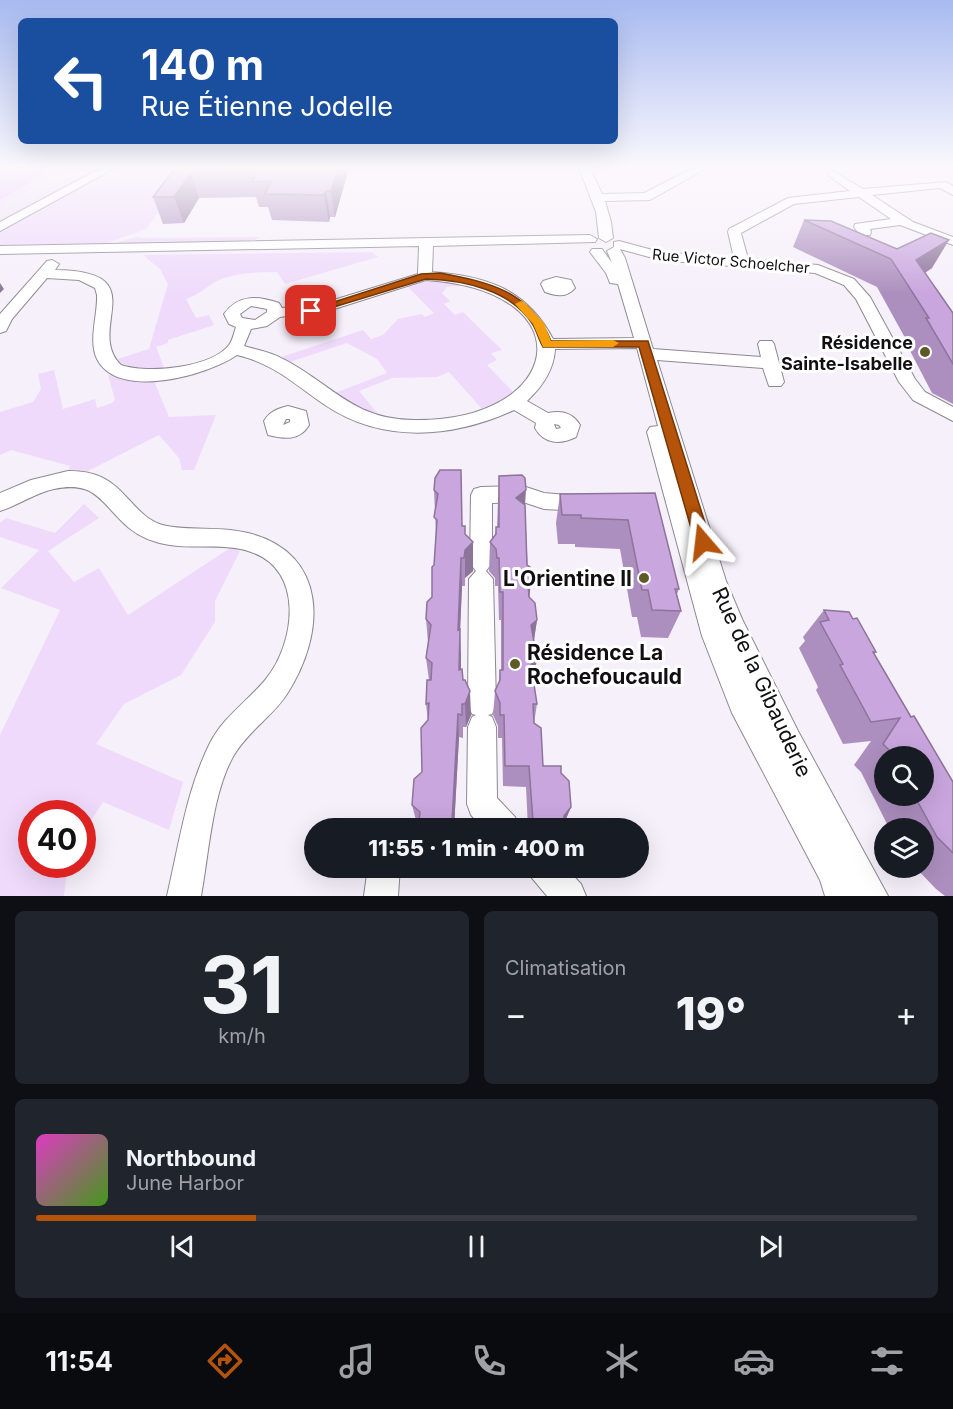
<!DOCTYPE html>
<html lang="fr">
<meta charset="utf-8">
<style>
:root{--surface:#171b24;--page:#20242c;--text:#f1f3f6;--muted:#9ea1a6;--line:#363941;--accent:#b45309}
body{margin:0;font-family:Inter,sans-serif;background:var(--page);color:var(--text);height:100vh;display:flex;flex-direction:column;font-size:22px;white-space:nowrap}
*{box-sizing:border-box;margin:0}
p{font-size:20px;color:var(--muted)}
.icon{flex:none;width:33px;height:33px;fill:none;stroke:currentColor;stroke-width:2;stroke-linecap:round;stroke-linejoin:round}
.map{position:relative;height:896px;overflow:hidden}
.side{display:flex;flex-direction:column;gap:15px;padding:15px;background:#0d0f14;flex:1}
.side>*{flex:none}
.top-card{position:absolute;left:18px;top:18px;width:600px;height:126px;border-radius:9px;box-shadow:0 6px 24px #0002;background:#1a4fa0;color:#fff;overflow:hidden}
.controls{position:absolute;left:874px;top:746px;display:grid;gap:12px}
.controls a{display:grid;place-items:center;width:60px;height:60px;border-radius:50%;background:var(--surface);box-shadow:0 6px 24px #0002;font-size:30px}
.speed{position:absolute;left:18px;top:800px;display:flex;gap:12px;font-size:30px;font-weight:700;text-align:center}
.speed>*{display:grid;place-content:center;width:78px;height:78px;border-radius:50%;background:var(--surface);box-shadow:0 6px 24px #0002;line-height:1}
.speed .limit{border:9px solid #d22;background:#fff;color:#111}
.pin{position:absolute;display:grid;place-items:center;width:51px;height:51px;color:#fff;margin:-26px;border-radius:12px;box-shadow:0 3px 9px #0006}
.me{position:absolute;width:66px;margin:-33px;rotate:343deg;stroke-linejoin:round;filter:drop-shadow(0 0 4px #0008)}
.turn{display:flex;align-items:center;gap:21px;height:126px;padding:0 24px;font-size:27px}
.turn .icon{width:78px;height:78px;stroke-width:2.5}
.turn b{display:block;font-size:42px;line-height:51px}
.big{font-size:45px;font-weight:800;line-height:1.1}
.side .card{flex:1;display:flex;flex-direction:column;justify-content:center;gap:9px;min-width:0;padding:0 21px;border-radius:9px;background:var(--page)}
.side .dial{align-items:center;gap:0}
.dial b{font-size:78px;line-height:1}
.song{display:flex;align-items:center;gap:18px}
.cover{width:72px;height:72px;border-radius:9px;background:linear-gradient(135deg,hsl(310 70% 55%),hsl(100 70% 35%))}
.played{height:6px;border-radius:3px;background:linear-gradient(90deg,var(--accent) 25%,var(--line) 25%)}
.keys{display:flex;justify-content:space-around;direction:ltr}
.heat{display:flex;justify-content:space-between;align-items:center;font-size:33px;direction:ltr}
.side .tiles{flex:1;display:grid;gap:15px;grid-template-columns:1fr 1fr}
.card:last-child{grid-column:span 2}
.trip{position:absolute;left:304px;top:818px;width:345px;height:60px;border-radius:30px;background:var(--surface);box-shadow:0 6px 24px #0002;font-weight:800;line-height:60px;text-align:center}
.dock{display:flex;height:96px;justify-content:space-around;align-items:center;background:#090b0e;color:var(--muted)}
.dock .icon{width:42px;height:42px}
.dock .current{color:var(--accent)}
.dock b{font-size:27px;color:var(--text)}
.map>svg:first-child{display:block}
.built{fill:#ece2f3}
.green{fill:#efdafb}
.water{fill:#e6c2fb}
.lines{fill:none;stroke-linecap:round;stroke-linejoin:round}
.minor-casing{stroke:#8d8891;stroke-width:2}
.minor{fill:#fff;fill-rule:evenodd}
.wall{fill:#ad8fbf;fill-rule:evenodd}
.shaded-wall{fill:#8d749b}
.building{fill:#c9a6de;stroke:#8d749b;stroke-width:1.5}
.route{fill:#b45309;stroke:#753606;stroke-width:1.5}
.slow{fill:#f59e0b}
.poi-dot{fill:#5f5926;stroke:#fff;stroke-width:2}
.labels{text-anchor:middle;dominant-baseline:central;stroke-width:6;stroke-linejoin:round;paint-order:stroke}
.far-street-label{font-size:15px;fill:#110f12;stroke:#fff}
.poi-label{font-size:18px;font-weight:bold;fill:#110f12;stroke:#fff;text-anchor:end}
.near-poi-label{font-size:21px;font-weight:bold;fill:#110f12;stroke:#fff;text-anchor:end}
.near-street-label{font-size:21px;fill:#110f12;stroke:#fff}
</style>
<div class="map">
<svg width="953" height="896" viewBox="0 0 953 896">
<rect width="100%" height="100%" fill="#f6f0fa"/>
<path class="built" d="M 69,168 L 125,168 L 0,245 L 0,209 Z"/>
<path class="green" d="M 0,168 L 68,168 L 0,208 Z
M 81,168 L 105,168 L 0,224 L 0,221 Z
M 117,168 L 295,168 L 181,181 L 146,229 L 104,244 L 0,245 L 0,231 Z
M 141,236 L 139,238 L 260,237 L 252,241 L 114,243 Z
M 372,252 L 378,257 L 285,284 L 277,272 C 257,272 233,273 215,282 C 205,288 198,295 186,299 L 196,318 L 209,315 L 214,325 L 168,340 L 168,343 L 156,347 L 165,370 L 133,368 L 114,360 L 149,349 L 168,284 L 160,269 L 143,255 Z
M 433,280 L 468,285 L 447,287 L 442,293 L 450,301 L 444,304 L 455,315 L 463,312 L 502,350 L 491,353 L 497,360 L 487,365 L 515,394 L 483,410 L 449,372 L 437,377 L 392,378 L 359,391 L 379,415 L 350,404 L 335,393 L 387,373 L 377,359 L 347,343 L 290,362 L 281,357 L 363,330 L 371,339 L 383,335 L 398,319 L 422,314 L 425,317 L 434,313 L 407,286 Z
M 54,370 L 63,409 L 95,399 L 97,408 L 112,403 L 115,400 L 108,375 L 138,381 L 154,381 L 169,417 L 216,415 L 194,470 L 182,470 L 179,458 L 159,435 L 84,473 L 67,474 L 70,466 L 11,450 L 0,455 L 0,412 L 33,402 L 41,389 L 38,374 Z
M 84,504 L 99,518 L 48,551 L 74,582 L 99,568 L 128,615 L 230,548 L 240,551 L 215,601 L 215,622 L 181,675 L 124,704 L 96,744 L 183,782 L 169,830 L 103,802 L 83,833 L 82,813 L 32,813 L 32,864 L 68,864 L 64,896 L 0,896 L 0,735 L 60,610 L 1,588 L 39,550 L 0,537 L 0,523 L 6,518 L 55,533 Z"/>
<path class="water" d="M 0,168 L 55,168 L 0,200 Z"/>
<g class="lines">
<defs>
<path id="minor" d="M 101,168 L 115,168 L 0,231 L 0,222 Z
M 579,168 L 590,168 L 602,194 L 644,193 L 693,168 L 707,168 L 650,200 L 605,201 L 611,222 L 613,238 L 606,242 L 599,238 L 596,212 Z
M 833,171 L 863,189 L 946,182 L 953,186 L 953,195 L 940,188 L 872,195 L 913,222 L 953,237 L 953,245 L 900,225 L 870,229 L 871,232 L 870,235 L 860,235 L 854,227 L 855,224 L 891,219 L 859,197 L 794,204 L 741,233 L 748,259 L 818,265 L 854,279 L 870,297 L 915,379 L 925,392 L 953,407 L 953,421 L 913,400 L 899,382 L 856,299 L 844,285 L 815,273 L 660,260 L 620,249 L 625,258 L 653,349 L 761,357 L 758,344 L 760,341 L 772,341 L 774,344 L 784,382 L 781,386 L 769,386 L 763,368 L 657,360 L 726,581 L 742,619 L 798,731 L 888,896 L 825,896 L 820,880 L 732,713 L 702,636 L 647,432 L 650,427 L 658,426 L 637,348 L 555,349 C 554,370 542,387 527,401 L 548,413 C 562,410 573,413 580,425 L 576,437 C 560,445 544,444 535,428 L 536,423 L 514,410 C 453,438 383,444 325,405 C 294,384 275,364 237,355 C 208,375 118,401 97,359 C 88,341 98,314 97,295 L 95,288 L 79,280 L 47,278 L 12,319 L 6,331 L 0,333 L 0,314 L 47,261 L 52,260 L 59,264 L 55,270 C 157,271 84,329 121,365 C 147,374 211,368 229,345 C 233,340 234,332 236,327 L 229,324 L 224,314 C 238,294 258,296 279,303 L 282,308 L 324,303 L 418,274 L 419,246 L 0,254 L 0,246 L 590,235 L 597,239 L 595,242 L 433,246 L 432,272 C 486,276 527,289 553,339 L 634,338 L 618,284 L 610,283 L 606,273 L 590,252 L 592,249 L 602,249 L 612,263 L 607,251 L 614,247 L 614,242 L 619,241 L 660,252 L 734,258 L 728,232 L 729,229 L 788,198 L 850,191 L 829,176 L 829,172 ZM 426,280 C 589,291 563,423 413,420 C 352,419 332,384 283,359 C 271,352 258,350 244,346 L 251,329 L 267,326 L 280,317 L 331,310 ZM 251,306 L 267,309 L 267,312 L 255,320 L 242,318 L 240,314 ZM 554,424 L 559,425 L 561,428 L 556,429 Z
M 556,277 L 571,280 L 575,288 C 566,298 556,296 545,292 L 541,284 L 543,281 Z
M 288,406 L 306,411 L 309,425 C 300,441 284,439 268,435 L 264,421 C 270,411 277,409 288,406 ZM 286,419 L 290,419 L 290,422 L 283,425 Z
M 68,471 C 80,471 92,472 103,478 C 128,490 138,521 167,526 C 194,531 222,526 248,533 C 329,553 326,634 287,694 C 273,716 248,731 234,755 C 212,793 209,853 201,896 L 167,896 C 179,845 186,791 210,743 C 223,717 248,701 266,679 C 295,643 305,570 251,552 C 226,543 196,549 170,545 C 155,543 140,537 129,528 C 101,504 97,480 54,489 C 35,493 19,505 0,511 L 0,493 L 31,480 Z
M 523,486 L 544,493 L 591,497 L 595,503 L 591,509 L 584,511 L 544,509 L 523,502 L 492,503 L 492,563 L 486,571 L 493,579 L 496,704 L 492,714 L 488,715 L 492,717 L 496,727 L 497,798 L 515,817 L 519,828 L 483,828 L 471,815 L 467,804 L 468,727 L 472,717 L 476,715 L 472,714 L 468,704 L 469,579 L 476,571 L 470,563 L 471,495 L 474,489 L 481,487 Z
M 368,867 L 400,867 L 398,896 L 364,896 Z
M 527,867 L 565,867 L 581,884 L 586,896 L 547,896 L 532,878 Z"/>
</defs>
<use href="#minor" class="minor-casing"/>
<use href="#minor" class="minor"/>
</g>
<path class="wall" d="M 175,168 L 349,168 L 335,217 L 330,217 L 329,222 L 272,220 L 268,207 L 259,207 L 256,197 L 199,198 L 184,223 L 163,224 L 153,197 Z
M 804,220 L 932,268 L 925,273 L 953,313 L 953,404 L 932,393 L 908,347 L 909,345 L 877,287 L 793,247 Z
M 499,476 L 525,505 L 529,598 L 537,620 L 534,640 L 533,681 L 537,704 L 534,723 L 543,766 L 561,773 L 571,807 L 562,828 L 528,828 L 526,787 L 503,786 L 502,738 L 498,738 L 498,726 L 493,715 L 495,691 L 499,682 L 500,670 L 501,670 L 501,620 L 499,620 L 498,586 L 495,586 L 495,578 L 489,571 L 490,542 L 495,535 L 497,527 Z
M 435,478 L 463,526 L 465,534 L 473,542 L 473,571 L 465,578 L 465,586 L 462,586 L 460,629 L 461,670 L 471,715 L 466,727 L 463,727 L 463,738 L 459,737 L 454,828 L 421,828 L 417,824 L 412,805 L 422,772 L 428,721 L 426,704 L 429,680 L 426,658 L 428,642 L 426,619 L 432,597 L 436,534 L 434,490 Z
M 655,493 L 679,589 L 677,594 L 681,611 L 668,638 L 641,637 L 637,617 L 632,617 L 620,549 L 575,547 L 575,544 L 558,544 L 556,523 L 560,494 Z
M 824,610 L 876,652 L 874,654 L 911,717 L 953,782 L 953,896 L 945,896 L 936,889 L 915,867 L 924,867 L 924,828 L 889,828 L 861,772 L 854,765 L 871,741 L 843,744 L 816,690 L 818,687 L 799,648 L 805,641 L 803,637 ZM 885,756 L 924,756 L 924,795 L 885,795 Z"/>
<path class="shaded-wall" d="M 338,168 L 349,168 L 335,217 L 331,191 Z
M 191,173 L 199,198 L 184,223 L 174,197 Z
M 326,191 L 330,217 L 329,222 L 324,195 Z
M 949,240 L 932,268 L 907,284 L 916,260 Z
M 0,283 L 4,289 L 0,293 Z
M 526,490 L 524,520 L 516,498 Z
M 473,542 L 473,571 L 465,578 L 465,586 L 465,550 Z
M 461,558 L 462,586 L 459,656 L 458,630 Z
M 531,582 L 528,610 L 528,585 Z
M 537,620 L 533,646 L 531,625 Z
M 460,629 L 461,656 L 461,694 L 459,670 Z
M 537,659 L 533,684 L 531,665 Z
M 470,691 L 471,715 L 466,727 L 465,704 Z
M 458,714 L 459,737 L 454,828 L 452,828 L 452,822 Z
M 571,807 L 563,826 L 564,823 L 564,816 Z"/>
<path class="building" d="M 175,168 L 338,168 L 331,191 L 326,191 L 324,195 L 265,194 L 271,181 L 252,182 L 257,172 L 191,173 L 174,197 L 153,197 Z
M 804,220 L 831,221 L 897,249 L 931,233 L 949,240 L 916,260 L 953,313 L 953,364 L 926,318 L 929,318 L 891,259 Z
M 440,470 L 461,470 L 462,526 L 465,526 L 465,534 L 473,542 L 465,550 L 464,558 L 461,558 L 458,630 L 460,629 L 459,670 L 462,669 L 463,680 L 465,680 L 470,691 L 465,704 L 462,704 L 462,715 L 458,714 L 452,822 L 419,821 L 420,812 L 412,805 L 414,779 L 422,772 L 421,728 L 428,720 L 429,703 L 426,704 L 427,680 L 431,680 L 432,663 L 426,658 L 431,625 L 426,619 L 427,602 L 432,597 L 432,567 L 434,565 L 437,520 L 434,517 L 438,494 L 434,490 L 435,478 Z
M 522,475 L 525,478 L 526,490 L 516,498 L 525,505 L 527,565 L 530,567 L 531,582 L 528,585 L 529,597 L 535,603 L 537,620 L 531,625 L 537,659 L 531,665 L 537,704 L 533,704 L 534,723 L 541,728 L 543,766 L 561,766 L 561,773 L 569,781 L 571,807 L 564,816 L 564,823 L 533,822 L 529,766 L 505,766 L 504,715 L 500,715 L 500,703 L 495,691 L 500,680 L 500,670 L 503,670 L 503,592 L 500,592 L 499,558 L 497,558 L 496,549 L 490,542 L 496,534 L 496,527 L 499,527 L 499,476 Z
M 655,493 L 679,589 L 675,589 L 681,611 L 652,610 L 648,590 L 642,590 L 628,520 L 581,518 L 581,515 L 562,515 L 560,494 Z
M 824,610 L 849,612 L 853,619 L 857,618 L 876,652 L 873,652 L 911,717 L 914,716 L 953,782 L 953,853 L 937,837 L 914,795 L 924,795 L 924,756 L 893,756 L 890,751 L 883,744 L 900,718 L 871,722 L 840,665 L 843,664 L 820,622 L 829,620 Z"/>
<linearGradient id="sky" x2="0" y2="1"><stop stop-color="#a7baf0"/><stop offset="0.57" stop-color="#fbf8fd"/><stop offset="1" stop-color="#fbf8fd" stop-opacity="0"/></linearGradient>
<rect width="953" height="294" fill="url(#sky)"/>
<path class="route" d="M 440,273 C 489,282 530,291 551,341 L 648,341 L 711,542 L 709,547 L 703,549 L 698,547 L 695,542 L 639,347 L 543,347 C 539,340 537,332 533,325 C 512,290 463,280 426,279 L 311,314 L 306,311 L 421,274 Z"/>
<path class="slow" d="M 521,301 L 524,302 L 544,323 L 551,341 L 613,340 L 619,343 L 613,347 L 543,347 L 533,324 L 515,304 Z"/>
<g class="poi-dot">
<circle cx="925" cy="352" r="6"/>
<circle cx="644" cy="578" r="6"/>
<circle cx="515" cy="664" r="6"/>
</g>
<g class="labels">
<g class="far-street-label">
<text transform="translate(731 261) rotate(5)">Rue Victor Schoelcher</text>
</g>
<g class="poi-label">
<text x="913" y="342">Résidence<tspan x="913" dy="21">Sainte-Isabelle</tspan></text>
</g>
<g class="near-poi-label">
<text x="632" y="578">L'Orientine II</text>
<text x="527" y="652" text-anchor="start">Résidence La<tspan x="527" dy="24">Rochefoucauld</tspan></text>
</g>
<g class="near-street-label">
<text transform="translate(762 682) rotate(65)">Rue de la Gibauderie</text>
</g>
</g>
</svg>
<div class="controls">
<a><svg class="icon" aria-label="search" viewBox="0 0 24 24"><circle cx="10" cy="10" r="6"/><path d="M15 15l6 6"/></svg></a>
<a><svg class="icon" aria-label="layers" viewBox="0 0 24 24"><path d="M12 4l9 5-9 5-9-5zM3 14l9 5 9-5"/></svg></a>
</div>
<div class="speed"><div class="limit">40</div></div>
<div class="pin" style="left:311px;top:311px;background:#d93025"><svg class="icon" aria-label="arrive" viewBox="0 0 24 24"><path d="M6 21V4h12l-3 4 3 4H6"/></svg></div>
<svg class="me" style="left:703px;top:542px" viewBox="-20 -20 40 40"><path d="M0-17L14 15 0 8-14 15z" fill="#b45309" stroke="#fff" stroke-width="4"/></svg>
<div class="trip">11:55 · 1 min · 400 m</div>
<div class="top-card">
<div class="turn"><svg class="icon" aria-label="left" viewBox="0 0 24 24"><path d="M17 20v-9H6M10 6l-5 5 5 5"/></svg><div><b>140 m</b>Rue Étienne Jodelle</div></div>
</div>
</div>
<section class="side">
<div class="tiles">
<div class="card dial"><b>31</b><p>km/h</p></div>
<div class="card"><p>Climatisation</p>
<div class="heat"><a>−</a><b class="big">19°</b><a>+</a></div>
</div>
<div class="card">
<div class="song"><i class="cover"></i><div><b>Northbound</b><p>June Harbor</p></div></div>
<div class="played"></div>
<div class="keys"><svg class="icon" aria-label="previous" viewBox="0 0 24 24"><path d="M18 5L8 12l10 7zM5 5v14"/></svg><svg class="icon" aria-label="pause" viewBox="0 0 24 24"><path d="M8 5v14M16 5v14"/></svg><svg class="icon" aria-label="next" viewBox="0 0 24 24"><path d="M6 5l10 7-10 7zM19 5v14"/></svg></div>
</div>
</div>
</section>
<nav class="dock">
<b>11:54</b>
<svg class="icon current" aria-label="directions" viewBox="0 0 24 24"><path d="M12 3l9 9-9 9-9-9zM9 14v-3h6M13 9l2 2-2 2"/></svg>
<svg class="icon" aria-label="music" viewBox="0 0 24 24"><path d="M9 18V5l10-2v13"/><circle cx="6" cy="18" r="3"/><circle cx="16" cy="16" r="3"/></svg>
<svg class="icon" aria-label="phone" viewBox="0 0 24 24"><path d="M5 4h4l2 5-3 2q2 4 5 5l2-3 5 2v4C11 20 4 13 5 4z"/></svg>
<svg class="icon" aria-label="climate" viewBox="0 0 24 24"><path d="M12 3v18M4 7l16 10M4 17L20 7"/></svg>
<svg class="icon" aria-label="car" viewBox="0 0 24 24"><path d="M5 17H2v-5l4-1 3-4h7l3 4 3 1v5h-3M9 17h6M6 11h13"/><circle cx="7" cy="17" r="2"/><circle cx="17" cy="17" r="2"/></svg>
<svg class="icon" aria-label="filters" viewBox="0 0 24 24"><path d="M4 7h16M4 17h16"/><circle cx="9" cy="7" r="2"/><circle cx="15" cy="17" r="2"/></svg>
</nav>
